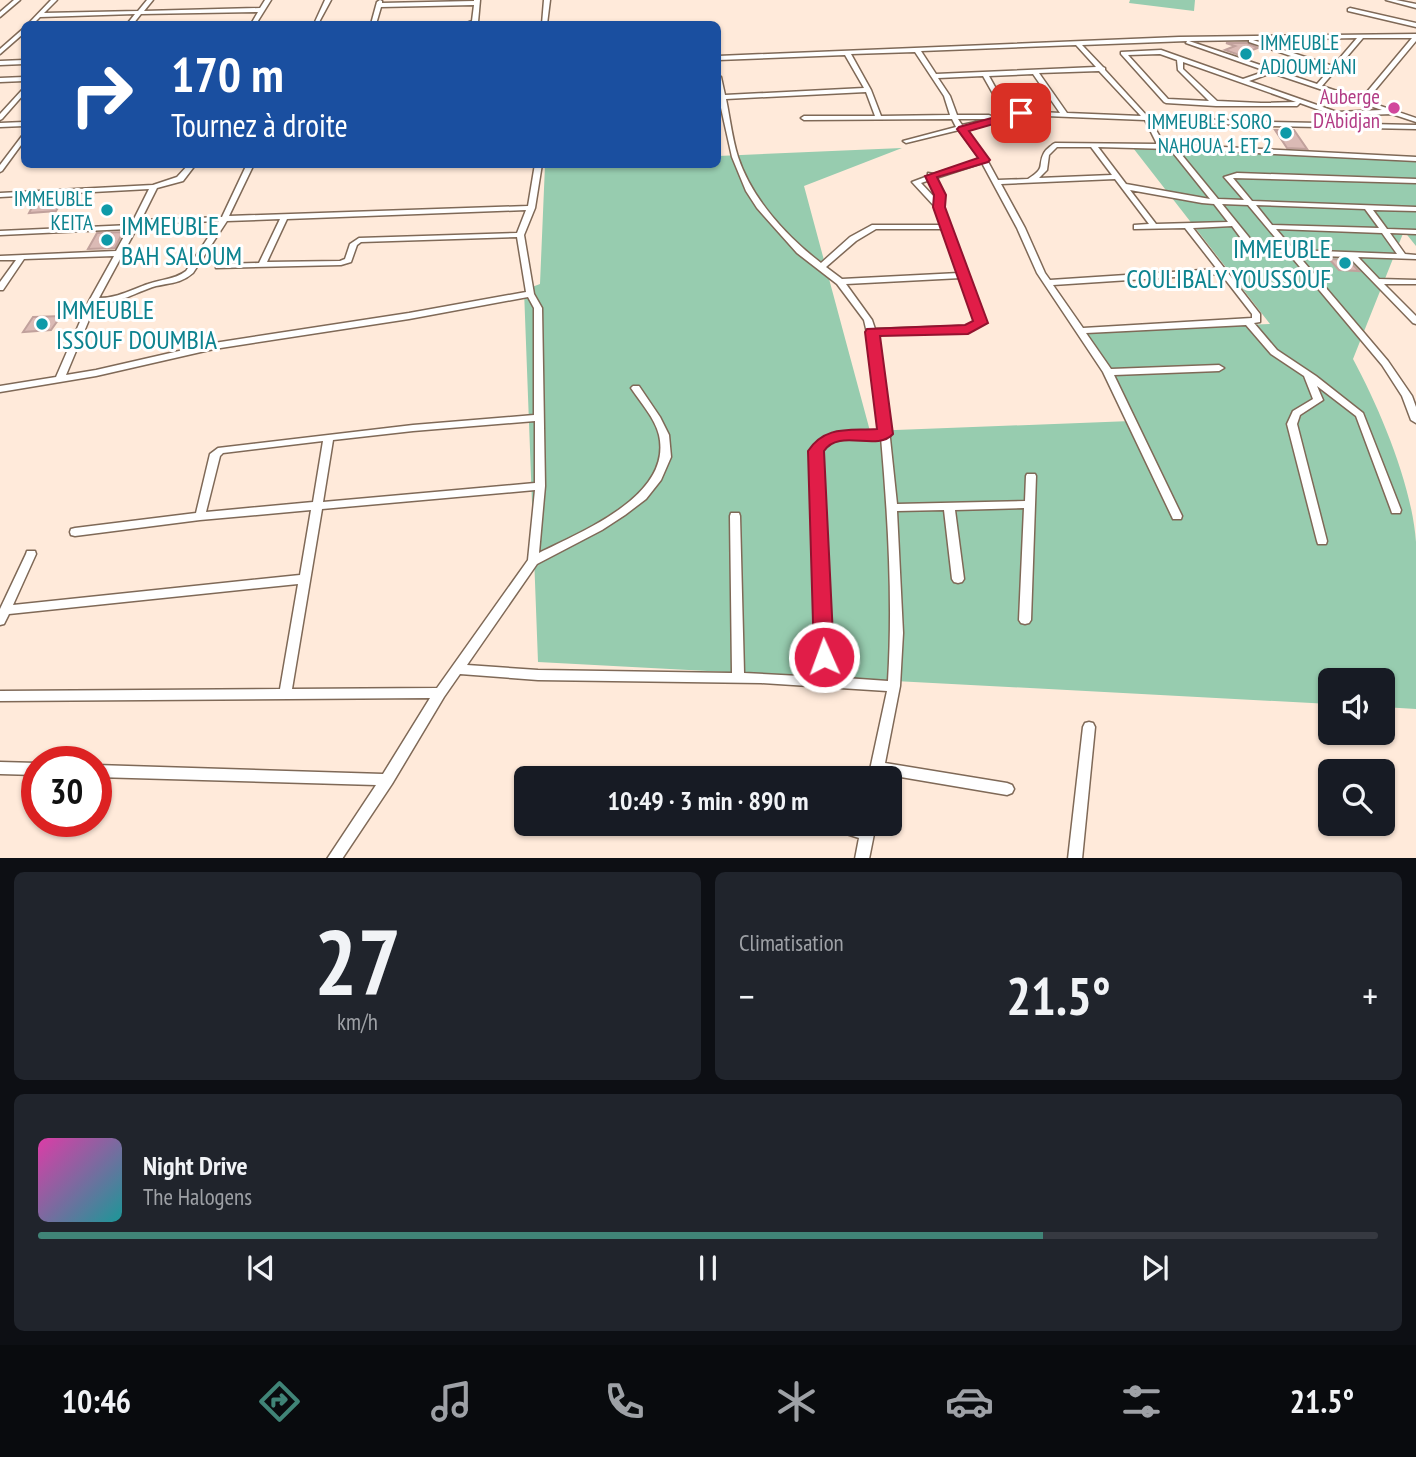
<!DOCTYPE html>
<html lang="fr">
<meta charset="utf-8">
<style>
:root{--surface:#171b24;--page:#20242c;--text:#f1f3f6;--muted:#9ea1a6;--line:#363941;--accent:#408477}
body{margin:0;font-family:"PT Sans Narrow",sans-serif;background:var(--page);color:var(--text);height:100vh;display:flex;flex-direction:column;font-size:26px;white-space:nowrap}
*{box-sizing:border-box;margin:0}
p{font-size:23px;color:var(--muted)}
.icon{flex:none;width:38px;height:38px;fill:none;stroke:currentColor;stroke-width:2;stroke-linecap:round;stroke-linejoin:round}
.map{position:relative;height:858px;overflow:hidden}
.sheet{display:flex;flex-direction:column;gap:14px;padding:14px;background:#0d0f14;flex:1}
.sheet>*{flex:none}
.guide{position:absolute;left:21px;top:21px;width:700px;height:147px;border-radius:10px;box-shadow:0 2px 5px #0004;background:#1a4fa0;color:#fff;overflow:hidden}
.buttons{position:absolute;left:1318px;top:668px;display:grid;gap:14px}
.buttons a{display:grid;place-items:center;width:77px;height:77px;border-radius:10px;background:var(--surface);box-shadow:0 2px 5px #0004;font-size:35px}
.speed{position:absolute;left:21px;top:746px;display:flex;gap:14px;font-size:35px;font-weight:700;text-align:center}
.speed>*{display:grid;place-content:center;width:91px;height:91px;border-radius:50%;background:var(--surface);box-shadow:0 2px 5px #0004;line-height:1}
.speed .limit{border:10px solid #d22;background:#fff;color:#111}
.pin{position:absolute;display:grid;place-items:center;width:60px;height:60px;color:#fff;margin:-30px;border-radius:14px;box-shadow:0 4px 10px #0006}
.me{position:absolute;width:77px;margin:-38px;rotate:358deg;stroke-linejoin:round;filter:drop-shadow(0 0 5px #0008)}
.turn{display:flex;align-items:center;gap:24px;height:147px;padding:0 35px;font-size:32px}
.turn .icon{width:91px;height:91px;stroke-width:2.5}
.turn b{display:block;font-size:49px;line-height:60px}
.big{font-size:52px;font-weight:600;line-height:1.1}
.sheet .tile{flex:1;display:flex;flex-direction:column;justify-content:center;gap:10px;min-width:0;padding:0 24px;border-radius:10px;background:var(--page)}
.sheet .dial{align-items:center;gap:0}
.dial b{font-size:91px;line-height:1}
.song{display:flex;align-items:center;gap:21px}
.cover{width:84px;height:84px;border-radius:10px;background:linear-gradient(135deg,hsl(320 70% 55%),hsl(180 70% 35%))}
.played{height:7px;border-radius:4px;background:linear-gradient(90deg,var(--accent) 75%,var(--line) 75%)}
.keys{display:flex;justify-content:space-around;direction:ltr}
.heat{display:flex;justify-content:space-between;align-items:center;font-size:38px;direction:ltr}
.sheet .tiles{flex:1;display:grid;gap:14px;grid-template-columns:1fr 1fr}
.tile:last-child{grid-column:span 2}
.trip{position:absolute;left:514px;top:766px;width:388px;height:70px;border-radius:10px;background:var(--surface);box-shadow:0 2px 5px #0004;font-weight:600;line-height:70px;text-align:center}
.dock{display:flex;height:112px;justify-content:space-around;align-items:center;background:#090b0e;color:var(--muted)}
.dock .icon{width:49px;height:49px}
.dock .selected{color:var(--accent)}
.dock b{font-size:32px;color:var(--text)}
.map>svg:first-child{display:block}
.green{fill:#97ccaf}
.building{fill:#dbbab5;stroke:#c1a19c;stroke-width:2}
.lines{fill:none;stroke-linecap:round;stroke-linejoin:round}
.minor-casing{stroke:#7f6957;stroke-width:3}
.minor{fill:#fff;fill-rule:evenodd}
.route{fill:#e11d48;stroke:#92132f;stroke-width:2}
.culture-dot{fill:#0f9aa8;stroke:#fff;stroke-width:2.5}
.hotel-dot{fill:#d1479c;stroke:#fff;stroke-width:2.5}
.labels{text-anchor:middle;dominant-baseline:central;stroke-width:6;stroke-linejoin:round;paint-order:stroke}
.far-culture-label{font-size:21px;fill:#0d838f;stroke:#fff;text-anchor:end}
.far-hotel-label{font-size:21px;fill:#b23c85;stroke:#fff;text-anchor:end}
.culture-label{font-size:26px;fill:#0d838f;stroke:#fff;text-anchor:start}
</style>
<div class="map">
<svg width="1416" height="859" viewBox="0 0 1416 859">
<rect width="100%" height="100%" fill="#ffeada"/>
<path class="green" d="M 1130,0 L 1195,0 L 1194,11 L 1129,3 Z
M 1130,144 L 1416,156 L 1416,246 L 1404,231 L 1353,359 C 1380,409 1412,485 1416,542 C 1416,597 1416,654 1416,709 L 1383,707 L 1382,681 L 1330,681 L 1330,704 L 538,662 L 524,290 L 540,284 L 545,165 L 718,164 L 718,156 L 902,148 L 804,186 L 870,431 L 1131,421 L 1083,331 L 1270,324 Z"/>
<path class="building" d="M 1226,43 L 1247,43 L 1258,48 L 1239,55 L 1225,50 L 1235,46 Z
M 1275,130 L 1294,130 L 1307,149 L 1287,148 Z
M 65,196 L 56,211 L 29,213 L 37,198 Z
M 123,232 L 115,248 L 88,249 L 97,233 Z
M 1329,259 L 1348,260 L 1359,271 L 1339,270 Z
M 61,316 L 51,330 L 23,332 L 33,317 Z"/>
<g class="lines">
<defs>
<path id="minor" d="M 14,0 L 20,0 L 0,17 L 0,12 Z
M 51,0 L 57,0 L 44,13 L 138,11 L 147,0 L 153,0 L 144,11 L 260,8 L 265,0 L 271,0 L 256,24 L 251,24 L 258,12 L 141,14 L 133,24 L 127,24 L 135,14 L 40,17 L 33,24 L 28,24 Z
M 325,0 L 331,0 L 318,24 L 314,24 Z
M 380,0 L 382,1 L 382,3 L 474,1 L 474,0 L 480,0 L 478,22 L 472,24 L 464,24 L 472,21 L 474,5 L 381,7 L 376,24 L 371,24 L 377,2 Z
M 544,0 L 550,0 L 547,24 L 542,24 Z
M 1386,0 L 1396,0 L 1416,4 L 1416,8 Z
M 1350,8 L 1416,23 L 1416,27 L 1348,11 L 1348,9 Z
M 24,28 L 24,33 L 0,54 L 0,49 Z
M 1416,34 L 1416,41 L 1366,101 L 1416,118 L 1416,122 L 1392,114 L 1336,116 L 1300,103 L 1297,106 L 1216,106 L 1166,103 L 1164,102 L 1121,54 L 1121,52 L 1161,50 L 1243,79 L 1266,71 L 1186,43 L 1187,41 L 1082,45 L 1103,67 L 1105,68 L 1105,70 L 1148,117 L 1269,122 L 1416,125 L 1416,129 L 1269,126 L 1151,121 L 1164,144 L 1416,157 L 1416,161 L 1177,149 L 1218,199 L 1244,200 L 1224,177 L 1237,173 L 1416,179 L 1416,183 L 1233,178 L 1252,201 L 1416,207 L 1416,211 L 1373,210 L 1387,229 L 1416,230 L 1416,234 L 1390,233 L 1405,254 L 1416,255 L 1416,259 L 1358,257 L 1379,279 L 1416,280 L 1416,284 L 1384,284 L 1416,316 L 1416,324 L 1413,323 L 1349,257 L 1298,255 L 1388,361 L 1412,396 L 1416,407 L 1416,423 L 1411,420 L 1402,396 L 1382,365 L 1248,205 L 1222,204 L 1252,241 L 1252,245 L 1246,245 L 1232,226 L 1193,228 L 1260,314 L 1260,322 L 1254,323 L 1277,350 L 1316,376 L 1363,413 L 1401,510 L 1400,513 L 1392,513 L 1391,510 L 1356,416 L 1317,386 L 1323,400 L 1300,415 L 1297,424 L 1327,541 L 1326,544 L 1318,544 L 1317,541 L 1287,424 L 1293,411 L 1313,399 L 1304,376 L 1271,354 L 1246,325 L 1086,333 L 1111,369 L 1219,365 L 1224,368 L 1219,371 L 1114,375 L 1182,516 L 1181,519 L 1173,519 L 1103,372 L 1037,273 L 1017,228 L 982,163 L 936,178 L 944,196 L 943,207 L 985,323 L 968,332 L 877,334 L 882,363 L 897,504 L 1025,501 L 1026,476 L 1027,474 L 1035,474 L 1036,476 L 1031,620 L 1029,623 L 1025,624 L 1021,623 L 1019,620 L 1024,508 L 955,510 L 964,579 L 962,582 L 958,583 L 954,582 L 952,579 L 944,510 L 897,511 L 903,633 L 900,686 L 885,763 L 1007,783 L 1012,785 L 1014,789 L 1012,793 L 1007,795 L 883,774 L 882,779 L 868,779 L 887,691 L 761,683 L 538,680 L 460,674 L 444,697 L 392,784 L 342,859 L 327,859 L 376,785 L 96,777 L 96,765 L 383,774 L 430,698 L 0,701 L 0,691 L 280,689 L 298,584 L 9,614 L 4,624 L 0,625 L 0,609 L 26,554 L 27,551 L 35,551 L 36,554 L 13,605 L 300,575 L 311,510 L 200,520 L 75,536 L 71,535 L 70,532 L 71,529 L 75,528 L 196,513 L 210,454 L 218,448 L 413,425 L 534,415 L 534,308 L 528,297 L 409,319 L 214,349 L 96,376 L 0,392 L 0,386 L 56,377 L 89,301 L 114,256 L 24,259 L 3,290 L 0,290 L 0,282 L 16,260 L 0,260 L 0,256 L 116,251 L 128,229 L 0,235 L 0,231 L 131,225 L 149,189 L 0,197 L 0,193 L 153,185 L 177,177 L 189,164 L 196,164 L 183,181 L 157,188 L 141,220 L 222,217 L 247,164 L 254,164 L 229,216 L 528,206 L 535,164 L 542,164 L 535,208 L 524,235 L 534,294 L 542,308 L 545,486 L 539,553 C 582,531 673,496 659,435 C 655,418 640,402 631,388 L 633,386 L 639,386 L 660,417 L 669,435 L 671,457 L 661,480 L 646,499 L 625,515 L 602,530 L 537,564 L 467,665 L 538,670 L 732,673 L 730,516 L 731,513 L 739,513 L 740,516 L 744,673 L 819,677 L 811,451 C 828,429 855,431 880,431 L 874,363 L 864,320 L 837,284 L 797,253 L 757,208 L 746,191 L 732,157 L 719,99 L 718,99 L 719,95 L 718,75 L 721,77 L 725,95 L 864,88 L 845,55 L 718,60 L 718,56 L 1179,37 ZM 1357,38 L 1333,66 L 1253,40 ZM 1363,38 L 1412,38 L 1361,99 L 1322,86 ZM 1249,40 L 1249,42 L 1330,69 L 1317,84 L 1189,41 ZM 1076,45 L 1096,67 L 936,74 L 921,51 ZM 915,52 L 944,96 L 950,115 L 881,116 L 871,90 L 851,54 ZM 1160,54 L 1177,60 L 1178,70 L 1209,101 L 1168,99 L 1128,55 ZM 1183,62 L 1296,102 L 1261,103 L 1217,101 L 1183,69 ZM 1099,71 L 1141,116 L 1067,113 L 1039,73 ZM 1272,73 L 1382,110 L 1337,112 L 1249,81 ZM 1033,74 L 1060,113 L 1021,111 L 1010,114 L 989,76 ZM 983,76 L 1005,115 L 991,118 L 991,116 L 989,115 L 957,115 L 950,96 L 938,78 ZM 866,92 L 875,116 L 804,116 L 801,118 L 804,120 L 952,119 L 956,127 L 903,141 L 906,143 L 959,130 L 980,159 L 934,174 L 928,173 L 928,176 L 912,182 L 936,208 L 942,225 L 872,225 L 850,237 L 821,263 C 786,236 752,199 738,157 C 732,138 730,118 726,99 ZM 1021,115 L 1145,120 L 1157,144 L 1055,143 L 1053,144 C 1050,147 1046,149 1044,153 C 1037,166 1047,167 1028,179 L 998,180 L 986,158 L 964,129 ZM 958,119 L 989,119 L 962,125 ZM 1057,147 L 1091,147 L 1112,175 L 1039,178 L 1047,170 L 1049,155 ZM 1098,147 L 1170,149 L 1210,199 L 1126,184 ZM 1115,179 L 1149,224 L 1134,225 L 1134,229 L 1185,228 L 1217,269 L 1050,280 L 1045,273 L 1025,228 L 1001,184 ZM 930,180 L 936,196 L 936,199 L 921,183 ZM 1130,190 L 1202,203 L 1214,204 L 1228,222 L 1156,224 ZM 1256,205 L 1365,209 L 1379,228 L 1272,225 ZM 526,210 L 517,233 L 359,238 L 350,244 L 345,259 L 340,261 L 267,262 L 287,219 ZM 280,219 L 259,263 L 219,264 L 216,264 L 216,268 L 341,265 L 351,262 L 357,245 L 361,242 L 517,237 L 526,292 L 409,313 L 214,343 L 96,370 L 66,375 L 96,303 C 123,303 133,293 156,286 C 170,283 182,283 193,273 L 227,221 ZM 219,221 L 186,271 C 174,280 161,279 148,284 C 131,290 117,298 99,298 L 139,224 ZM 876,229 L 943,229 L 959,273 L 842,279 L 826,267 L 856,241 ZM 1276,229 L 1382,233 L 1397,254 L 1294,250 ZM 1221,274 L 1252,314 L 1252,318 L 1083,328 L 1053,285 ZM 961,278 L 976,322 L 966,326 L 875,329 L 872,320 L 846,284 ZM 535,421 L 535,483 L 323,502 L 333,440 L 413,431 ZM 857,437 L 881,437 C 888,518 893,600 888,681 L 831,677 L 821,452 L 833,441 ZM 323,441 L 313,502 L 206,512 L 220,456 L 223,453 ZM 535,490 L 528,560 L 437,688 L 292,689 L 322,509 Z
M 24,60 L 24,64 L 0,65 L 0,61 Z
M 24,77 L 24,81 L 0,82 L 0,78 Z
M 24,89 L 24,94 L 2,119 L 0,120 L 0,114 L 22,90 Z
M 24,122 L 24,126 L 0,127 L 0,123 Z
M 24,135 L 24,141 L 2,171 L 0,172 L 0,165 L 22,136 Z
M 1089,722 L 1093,723 L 1095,727 L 1082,859 L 1068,859 L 1083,727 L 1085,723 Z
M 0,762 L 37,763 L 37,775 L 0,774 Z
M 826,824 L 856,824 L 862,826 L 862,824 L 876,824 L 869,859 L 855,859 L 859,838 L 828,828 Z"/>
</defs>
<use href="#minor" class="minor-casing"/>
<use href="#minor" class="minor"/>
</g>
<path class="route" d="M 1021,110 L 1025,111 L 1025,115 L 969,131 L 990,160 L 988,162 L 937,177 L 946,195 L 945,207 L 988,323 L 968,334 L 880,336 L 893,434 C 877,452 839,428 824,451 L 834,657 L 831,662 L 824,664 L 817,662 L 814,657 L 808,451 C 825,425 849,431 877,429 L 865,332 L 867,329 L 965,325 L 973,321 L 933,207 L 934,195 L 925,176 L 978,158 L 957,129 L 959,127 Z"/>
<g class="culture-dot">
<circle cx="1246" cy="54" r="7"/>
<circle cx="1286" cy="133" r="7"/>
<circle cx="107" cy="210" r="7"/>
<circle cx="107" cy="240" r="7"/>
<circle cx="1345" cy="263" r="7"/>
<circle cx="42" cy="324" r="7"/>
</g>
<circle class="hotel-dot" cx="1394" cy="108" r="7"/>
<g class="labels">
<g class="far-culture-label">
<text x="1260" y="42" text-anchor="start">IMMEUBLE<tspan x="1260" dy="24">ADJOUMLANI</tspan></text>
<text x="1272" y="121">IMMEUBLE SORO<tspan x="1272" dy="24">NAHOUA 1 ET 2</tspan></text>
<text x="93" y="198">IMMEUBLE<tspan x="93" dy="24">KEITA</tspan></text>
</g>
<g class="far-hotel-label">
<text x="1380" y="96">Auberge<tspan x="1380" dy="24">D'Abidjan</tspan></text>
</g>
<g class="culture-label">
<text x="121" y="225">IMMEUBLE<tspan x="121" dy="30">BAH SALOUM</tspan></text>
<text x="1331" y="248" text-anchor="end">IMMEUBLE<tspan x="1331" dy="30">COULIBALY YOUSSOUF</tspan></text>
<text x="56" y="309">IMMEUBLE<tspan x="56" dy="30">ISSOUF DOUMBIA</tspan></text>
</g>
</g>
</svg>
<div class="buttons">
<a><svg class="icon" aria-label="sound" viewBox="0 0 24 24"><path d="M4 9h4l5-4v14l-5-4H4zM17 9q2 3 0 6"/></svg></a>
<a><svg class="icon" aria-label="search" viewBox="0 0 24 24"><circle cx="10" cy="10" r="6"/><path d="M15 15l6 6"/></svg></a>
</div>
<div class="speed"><div class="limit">30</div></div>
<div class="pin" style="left:1021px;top:113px;background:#d93025"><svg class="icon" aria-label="arrive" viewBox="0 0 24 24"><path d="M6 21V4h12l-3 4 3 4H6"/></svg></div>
<svg class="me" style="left:824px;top:657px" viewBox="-20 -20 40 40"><circle r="17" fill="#e11d48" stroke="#fff" stroke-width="3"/><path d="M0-11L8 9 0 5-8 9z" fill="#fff"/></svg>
<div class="trip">10:49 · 3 min · 890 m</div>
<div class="guide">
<div class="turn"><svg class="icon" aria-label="right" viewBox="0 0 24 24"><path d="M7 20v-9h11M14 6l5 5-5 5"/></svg><div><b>170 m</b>Tournez à droite</div></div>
</div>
</div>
<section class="sheet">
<div class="tiles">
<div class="tile dial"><b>27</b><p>km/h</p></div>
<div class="tile"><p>Climatisation</p>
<div class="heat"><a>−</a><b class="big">21.5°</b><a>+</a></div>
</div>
<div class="tile">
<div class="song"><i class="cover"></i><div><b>Night Drive</b><p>The Halogens</p></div></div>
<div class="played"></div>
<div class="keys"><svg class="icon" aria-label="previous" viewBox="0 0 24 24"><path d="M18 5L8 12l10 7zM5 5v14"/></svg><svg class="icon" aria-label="pause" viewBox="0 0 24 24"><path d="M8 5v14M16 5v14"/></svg><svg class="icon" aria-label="next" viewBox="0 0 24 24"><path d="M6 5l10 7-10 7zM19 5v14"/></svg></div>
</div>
</div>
</section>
<nav class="dock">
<b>10:46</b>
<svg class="icon selected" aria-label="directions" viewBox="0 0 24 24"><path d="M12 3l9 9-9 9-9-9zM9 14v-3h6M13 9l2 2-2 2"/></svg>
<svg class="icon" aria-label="music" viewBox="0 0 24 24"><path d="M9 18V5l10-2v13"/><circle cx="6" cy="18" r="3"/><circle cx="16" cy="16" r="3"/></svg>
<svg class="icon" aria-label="phone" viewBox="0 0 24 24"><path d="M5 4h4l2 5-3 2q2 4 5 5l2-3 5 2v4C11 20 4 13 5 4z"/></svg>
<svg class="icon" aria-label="climate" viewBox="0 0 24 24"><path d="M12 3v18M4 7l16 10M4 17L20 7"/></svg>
<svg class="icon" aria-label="car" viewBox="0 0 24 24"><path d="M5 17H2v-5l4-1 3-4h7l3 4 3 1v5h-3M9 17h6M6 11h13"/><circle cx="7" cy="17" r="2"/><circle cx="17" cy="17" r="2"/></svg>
<svg class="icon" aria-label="filters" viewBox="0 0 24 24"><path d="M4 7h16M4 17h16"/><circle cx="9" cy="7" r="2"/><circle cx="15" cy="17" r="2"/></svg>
<b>21.5°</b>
</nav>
